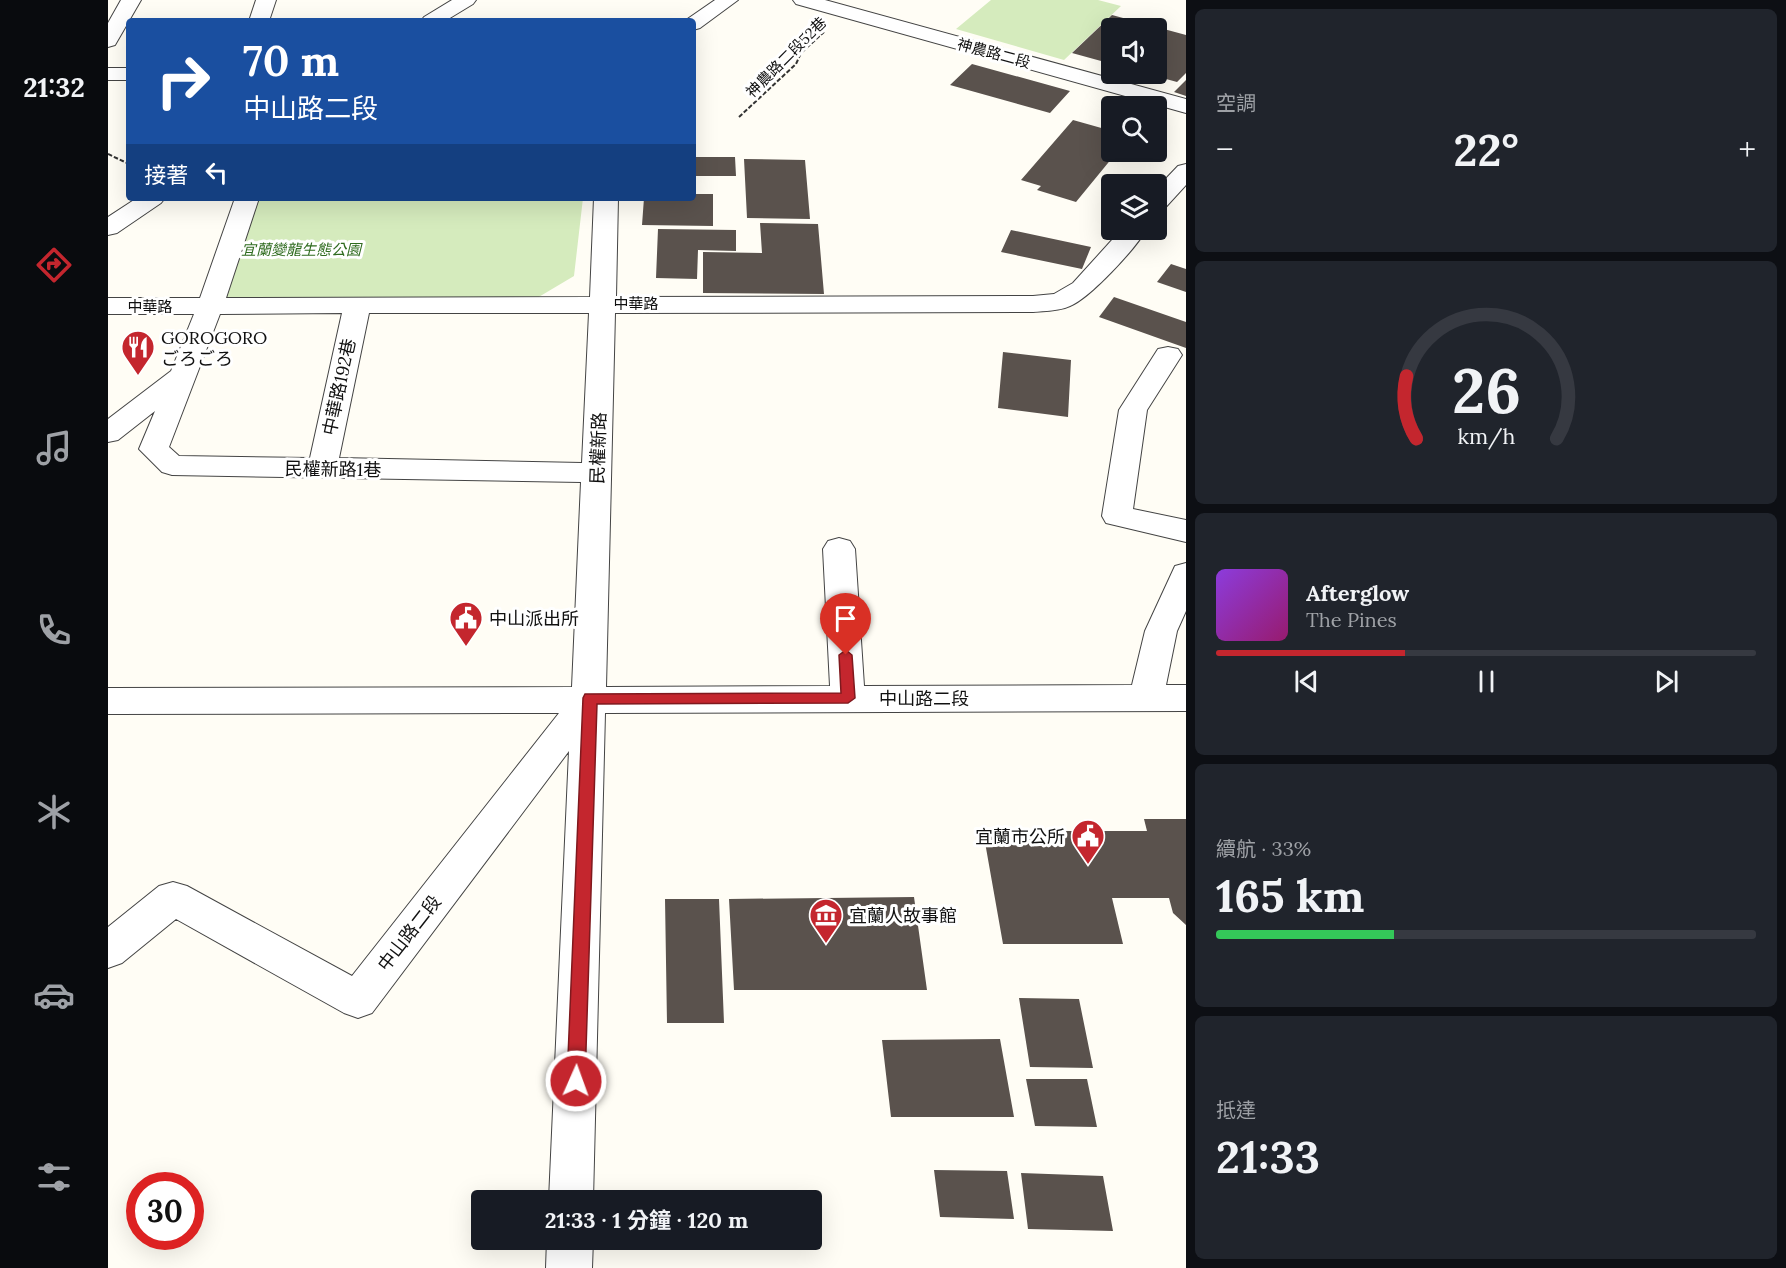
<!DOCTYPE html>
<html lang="zh-TW">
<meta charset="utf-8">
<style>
:root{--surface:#171b24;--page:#20242c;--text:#f1f3f6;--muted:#9ea1a6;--line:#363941;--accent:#c4262e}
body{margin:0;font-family:Lora,"Noto Sans TC","Noto Sans JP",serif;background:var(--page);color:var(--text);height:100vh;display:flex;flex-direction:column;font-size:22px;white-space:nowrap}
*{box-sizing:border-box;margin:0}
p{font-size:20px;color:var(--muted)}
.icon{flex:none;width:33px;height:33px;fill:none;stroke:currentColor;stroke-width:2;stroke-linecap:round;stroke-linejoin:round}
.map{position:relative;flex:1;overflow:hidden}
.details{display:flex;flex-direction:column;gap:9px;padding:9px;background:#0d0f14;width:600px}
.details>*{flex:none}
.guide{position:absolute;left:18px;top:18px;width:570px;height:183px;border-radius:6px;box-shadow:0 6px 24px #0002;background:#1a4fa0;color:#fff;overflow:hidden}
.tools{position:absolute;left:993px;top:18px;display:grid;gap:12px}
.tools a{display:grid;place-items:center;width:66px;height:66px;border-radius:6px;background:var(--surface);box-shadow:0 6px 24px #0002;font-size:30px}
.speed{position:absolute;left:18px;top:1172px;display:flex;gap:12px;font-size:30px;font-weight:700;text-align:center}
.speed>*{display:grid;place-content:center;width:78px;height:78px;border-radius:50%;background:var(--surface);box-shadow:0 6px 24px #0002;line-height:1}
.speed .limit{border:9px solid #d22;background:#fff;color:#111}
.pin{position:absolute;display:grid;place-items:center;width:51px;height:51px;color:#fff;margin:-62px -26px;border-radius:50% 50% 50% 0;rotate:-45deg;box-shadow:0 0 6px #0007}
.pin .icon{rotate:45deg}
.me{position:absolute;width:66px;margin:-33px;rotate:2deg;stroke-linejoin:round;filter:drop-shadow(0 0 4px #0008)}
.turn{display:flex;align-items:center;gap:21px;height:126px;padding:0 18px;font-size:27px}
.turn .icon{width:78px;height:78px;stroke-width:2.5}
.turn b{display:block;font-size:42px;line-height:51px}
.then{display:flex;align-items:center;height:57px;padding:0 18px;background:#0003;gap:12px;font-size:22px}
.big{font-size:45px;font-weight:700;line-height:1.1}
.details .card{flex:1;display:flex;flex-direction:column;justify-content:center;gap:9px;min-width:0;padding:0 21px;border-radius:9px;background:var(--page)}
.details .dial{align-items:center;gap:0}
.dial svg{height:156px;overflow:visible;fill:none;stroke:var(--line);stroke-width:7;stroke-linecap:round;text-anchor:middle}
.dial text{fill:var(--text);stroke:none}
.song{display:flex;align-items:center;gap:18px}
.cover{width:72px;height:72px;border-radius:9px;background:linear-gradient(135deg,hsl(270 70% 55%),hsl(320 70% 35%))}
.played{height:6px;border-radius:3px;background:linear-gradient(90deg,var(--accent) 35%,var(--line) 35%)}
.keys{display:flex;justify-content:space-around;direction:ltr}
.heat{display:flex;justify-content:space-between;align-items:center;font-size:33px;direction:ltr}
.charge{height:9px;border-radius:4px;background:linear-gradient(90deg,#34c759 33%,var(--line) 0)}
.trip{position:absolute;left:363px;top:1190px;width:351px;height:60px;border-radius:6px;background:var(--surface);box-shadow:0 6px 24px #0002;font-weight:700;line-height:60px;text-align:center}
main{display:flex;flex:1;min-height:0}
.tab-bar{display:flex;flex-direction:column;width:108px;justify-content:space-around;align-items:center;background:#090b0e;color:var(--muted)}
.tab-bar .icon{width:42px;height:42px}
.tab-bar .active{color:var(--accent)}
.tab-bar b{font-size:27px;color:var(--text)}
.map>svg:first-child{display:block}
.green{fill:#d5ebbd}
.building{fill:#5a524d}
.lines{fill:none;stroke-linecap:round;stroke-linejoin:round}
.minor-casing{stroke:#444;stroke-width:2}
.path{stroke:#333;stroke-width:2;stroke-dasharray:4.5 2;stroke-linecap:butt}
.minor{fill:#fff;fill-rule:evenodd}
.route{fill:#c4262e;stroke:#7f191e;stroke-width:1.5}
.labels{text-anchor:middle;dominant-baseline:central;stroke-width:6;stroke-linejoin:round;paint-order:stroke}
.far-street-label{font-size:15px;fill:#111;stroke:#fff}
.far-park-label{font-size:15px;font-style:italic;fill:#2f6b1f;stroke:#fff}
.poi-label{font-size:18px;fill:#111;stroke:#fff;text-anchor:start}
.street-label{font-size:18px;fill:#111;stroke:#fff}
</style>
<main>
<nav class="tab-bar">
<b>21:32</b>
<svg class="icon active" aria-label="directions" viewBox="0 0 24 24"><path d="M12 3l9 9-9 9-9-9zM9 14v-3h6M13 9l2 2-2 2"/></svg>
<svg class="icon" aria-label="music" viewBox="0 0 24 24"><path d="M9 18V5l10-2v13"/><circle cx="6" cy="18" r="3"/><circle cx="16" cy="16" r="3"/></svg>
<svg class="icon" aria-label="phone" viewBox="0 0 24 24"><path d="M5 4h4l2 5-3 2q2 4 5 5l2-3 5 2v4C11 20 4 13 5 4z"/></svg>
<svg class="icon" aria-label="climate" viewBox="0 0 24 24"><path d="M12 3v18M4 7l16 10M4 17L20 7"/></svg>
<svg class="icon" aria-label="car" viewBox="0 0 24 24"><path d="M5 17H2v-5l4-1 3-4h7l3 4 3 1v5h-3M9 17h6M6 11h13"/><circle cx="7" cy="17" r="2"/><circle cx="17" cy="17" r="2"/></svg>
<svg class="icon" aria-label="filters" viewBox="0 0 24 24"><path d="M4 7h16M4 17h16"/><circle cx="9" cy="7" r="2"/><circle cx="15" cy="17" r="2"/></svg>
</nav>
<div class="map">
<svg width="1078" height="1268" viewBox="0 0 1078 1268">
<rect width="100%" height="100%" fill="#fffdf5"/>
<path class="green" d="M 883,0 L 990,0 L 1013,6 L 956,60 L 848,29 Z
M 149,198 L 475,198 L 466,276 L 429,298 L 112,301 Z"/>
<path class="building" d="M 1004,15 L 1078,35 L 1078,73 L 1069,82 L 1040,74 L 1048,74 L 1048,28 L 1004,28 L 1004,64 L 964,53 Z
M 864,64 L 962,91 L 942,113 L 842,85 Z
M 1078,80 L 1078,96 L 1066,92 Z
M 965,120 L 1004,131 L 1004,152 L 1009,152 L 968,202 L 929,190 L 933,186 L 913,180 Z
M 585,157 L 627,157 L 628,176 L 585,176 Z
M 636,159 L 697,160 L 702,219 L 639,218 Z
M 585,194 L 605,194 L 605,226 L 534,225 L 536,198 L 585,198 Z
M 652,223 L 710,224 L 716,294 L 595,293 L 595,252 L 654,253 Z
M 550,229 L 628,230 L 628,251 L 590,250 L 589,279 L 548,278 Z
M 903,230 L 983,247 L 974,269 L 893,252 Z
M 1063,264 L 1078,269 L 1078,292 L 1049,282 Z
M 1006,297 L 1078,322 L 1078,348 L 991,317 Z
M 895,352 L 963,360 L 960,417 L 890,408 Z
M 1036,819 L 1078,819 L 1078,925 L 1065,913 L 1061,898 L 1004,898 L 1015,944 L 895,944 L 875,831 L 1039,831 Z
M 806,897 L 819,990 L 626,990 L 621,899 Z
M 557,899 L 611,899 L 616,1023 L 559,1023 Z
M 911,998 L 971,999 L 985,1068 L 922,1067 Z
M 892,1039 L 906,1117 L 783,1117 L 774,1040 Z
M 918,1079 L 979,1079 L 989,1127 L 927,1126 Z
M 826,1170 L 899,1171 L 906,1219 L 832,1217 Z
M 913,1173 L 995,1176 L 1005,1231 L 920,1229 Z"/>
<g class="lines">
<defs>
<path id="minor" d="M 13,0 L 33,0 L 7,45 L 0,47 L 0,23 Z
M 148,0 L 168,0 L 161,21 L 141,21 Z
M 344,0 L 368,0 L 365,4 L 337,21 L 313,21 L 316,17 Z
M 607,0 L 630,0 L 592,28 L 585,30 L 585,21 L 578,20 Z
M 685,0 L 717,0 L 1078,99 L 1078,113 L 688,4 Z
M 0,68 L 21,68 L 21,80 L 0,80 Z
M 1078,164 L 1078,185 L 1056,209 L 1048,211 L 1048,189 L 1070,166 Z
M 29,198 L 57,198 L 53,203 L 9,233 L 0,235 L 0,217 Z
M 127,198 L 151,198 L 118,298 L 482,297 L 486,198 L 510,198 L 508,297 L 925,296 L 946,294 L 965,283 L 1013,230 L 1038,230 C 1028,248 982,298 962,306 C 951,311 937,311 925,312 L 507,313 L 498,687 L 722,686 L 715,549 L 720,541 L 731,538 L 742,541 L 747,549 L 756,686 L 1024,685 L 1037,631 L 1067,566 L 1078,563 L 1078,611 L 1069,631 L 1058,685 L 1078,685 L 1078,711 L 497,713 L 485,1200 L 441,1200 L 461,751 L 264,1013 L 250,1018 L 236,1013 L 68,919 L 14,963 L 0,968 L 0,927 L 51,886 L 65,882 L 79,886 L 244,976 L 451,713 L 0,714 L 0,688 L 464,687 L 473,482 L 64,475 L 54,472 L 31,449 L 47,411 L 10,440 L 0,442 L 0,419 L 63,371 L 86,314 L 0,314 L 0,298 L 92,298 ZM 234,313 L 202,458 L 71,456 L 61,447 L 112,314 ZM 261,313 L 481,313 L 474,463 L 231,458 Z
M 1060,347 L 1070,349 L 1074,355 L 1039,410 L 1025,509 L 1078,520 L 1078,542 L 998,523 L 994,516 L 1011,410 L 1050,349 Z
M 439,1239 L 485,1239 L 484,1268 L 438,1268 Z"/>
</defs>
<use href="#minor" class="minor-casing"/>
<path class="path" d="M 631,117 L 688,64 L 693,53 L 716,32
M 0,154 L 21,164"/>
<use href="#minor" class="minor"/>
</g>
<path class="route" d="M 738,650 L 744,655 L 747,698 L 740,703 L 489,704 L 477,1081 L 474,1086 L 468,1089 L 462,1086 L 459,1081 L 475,698 L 477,694 L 733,693 L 731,655 Z"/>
<defs>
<symbol id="restaurant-pin" viewBox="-11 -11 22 30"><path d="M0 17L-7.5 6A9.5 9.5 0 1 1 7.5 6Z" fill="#c4262e" stroke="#fff"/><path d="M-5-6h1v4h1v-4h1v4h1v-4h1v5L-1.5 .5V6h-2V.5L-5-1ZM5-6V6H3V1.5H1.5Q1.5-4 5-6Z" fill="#fff"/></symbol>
<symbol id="civic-pin" viewBox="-11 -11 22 30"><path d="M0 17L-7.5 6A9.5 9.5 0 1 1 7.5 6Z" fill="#c4262e" stroke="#fff"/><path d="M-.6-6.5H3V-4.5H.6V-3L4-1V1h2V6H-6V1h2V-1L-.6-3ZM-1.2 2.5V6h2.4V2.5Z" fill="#fff"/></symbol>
<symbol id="museum-pin" viewBox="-11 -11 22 30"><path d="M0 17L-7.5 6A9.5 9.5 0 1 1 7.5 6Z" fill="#c4262e" stroke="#fff"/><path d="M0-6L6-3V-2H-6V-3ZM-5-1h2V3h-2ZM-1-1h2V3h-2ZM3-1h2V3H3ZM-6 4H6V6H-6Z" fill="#fff"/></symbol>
</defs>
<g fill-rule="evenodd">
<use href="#restaurant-pin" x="11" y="328" width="38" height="52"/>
<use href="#civic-pin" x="339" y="599" width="38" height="52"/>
<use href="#civic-pin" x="961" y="817" width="38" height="52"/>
<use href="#museum-pin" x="699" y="896" width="38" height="52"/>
</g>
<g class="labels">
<g class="far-street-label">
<text transform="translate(886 53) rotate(15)">神農路二段</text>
<text transform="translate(678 57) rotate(-45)">神農路二段52巷</text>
<text x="528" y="303">中華路</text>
<text x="42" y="306">中華路</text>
</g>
<g class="far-park-label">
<text x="193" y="249">宜蘭變龍生態公園</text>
</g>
<g class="poi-label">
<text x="53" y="337">GOROGORO<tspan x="53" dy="21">ごろごろ</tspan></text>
<text x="381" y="618">中山派出所</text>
<text x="957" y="836" text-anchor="end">宜蘭市公所</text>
<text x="741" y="915">宜蘭人故事館</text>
</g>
<g class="street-label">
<text transform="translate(231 387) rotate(-78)">中華路192巷</text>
<text transform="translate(490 448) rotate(-88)">民權新路</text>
<text transform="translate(225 469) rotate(1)">民權新路1巷</text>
<text x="816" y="698">中山路二段</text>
<text transform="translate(301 933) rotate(-52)">中山路二段</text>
</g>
</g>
</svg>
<div class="tools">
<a><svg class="icon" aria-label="sound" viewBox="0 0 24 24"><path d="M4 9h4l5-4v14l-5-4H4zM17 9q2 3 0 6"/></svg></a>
<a><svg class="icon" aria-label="search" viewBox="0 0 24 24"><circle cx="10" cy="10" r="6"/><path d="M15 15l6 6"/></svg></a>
<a><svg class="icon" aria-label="layers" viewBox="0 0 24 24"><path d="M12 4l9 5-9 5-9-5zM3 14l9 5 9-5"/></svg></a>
</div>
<div class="speed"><div class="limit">30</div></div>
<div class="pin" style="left:738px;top:655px;background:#d93025"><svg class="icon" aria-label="arrive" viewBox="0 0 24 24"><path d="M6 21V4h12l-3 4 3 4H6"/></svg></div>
<svg class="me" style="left:468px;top:1081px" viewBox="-20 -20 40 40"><circle r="17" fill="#c4262e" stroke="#fff" stroke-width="3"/><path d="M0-11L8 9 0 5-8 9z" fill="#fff"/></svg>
<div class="trip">21:33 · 1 分鐘 · 120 m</div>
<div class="guide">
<div class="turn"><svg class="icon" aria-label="right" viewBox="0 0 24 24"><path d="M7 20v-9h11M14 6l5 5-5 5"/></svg><div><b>70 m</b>中山路二段</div></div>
<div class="then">接著<svg class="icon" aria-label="left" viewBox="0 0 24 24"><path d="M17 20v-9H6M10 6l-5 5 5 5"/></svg></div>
</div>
</div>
<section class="details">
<div class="card"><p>空調</p>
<div class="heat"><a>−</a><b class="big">22°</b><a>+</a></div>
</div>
<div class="card dial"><svg viewBox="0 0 100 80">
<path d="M14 69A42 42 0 1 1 86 69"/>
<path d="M14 69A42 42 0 0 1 9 37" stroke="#c4262e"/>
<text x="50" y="56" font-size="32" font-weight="700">26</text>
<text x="50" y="72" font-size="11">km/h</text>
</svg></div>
<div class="card">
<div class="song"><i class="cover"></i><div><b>Afterglow</b><p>The Pines</p></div></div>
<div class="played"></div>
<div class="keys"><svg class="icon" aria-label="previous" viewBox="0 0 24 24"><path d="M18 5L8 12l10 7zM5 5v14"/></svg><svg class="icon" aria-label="pause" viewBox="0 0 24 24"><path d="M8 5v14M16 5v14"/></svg><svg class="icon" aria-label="next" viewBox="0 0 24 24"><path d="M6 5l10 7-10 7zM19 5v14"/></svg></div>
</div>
<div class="card"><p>續航 · 33%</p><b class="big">165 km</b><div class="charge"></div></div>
<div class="card"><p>抵達</p><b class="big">21:33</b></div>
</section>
</main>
